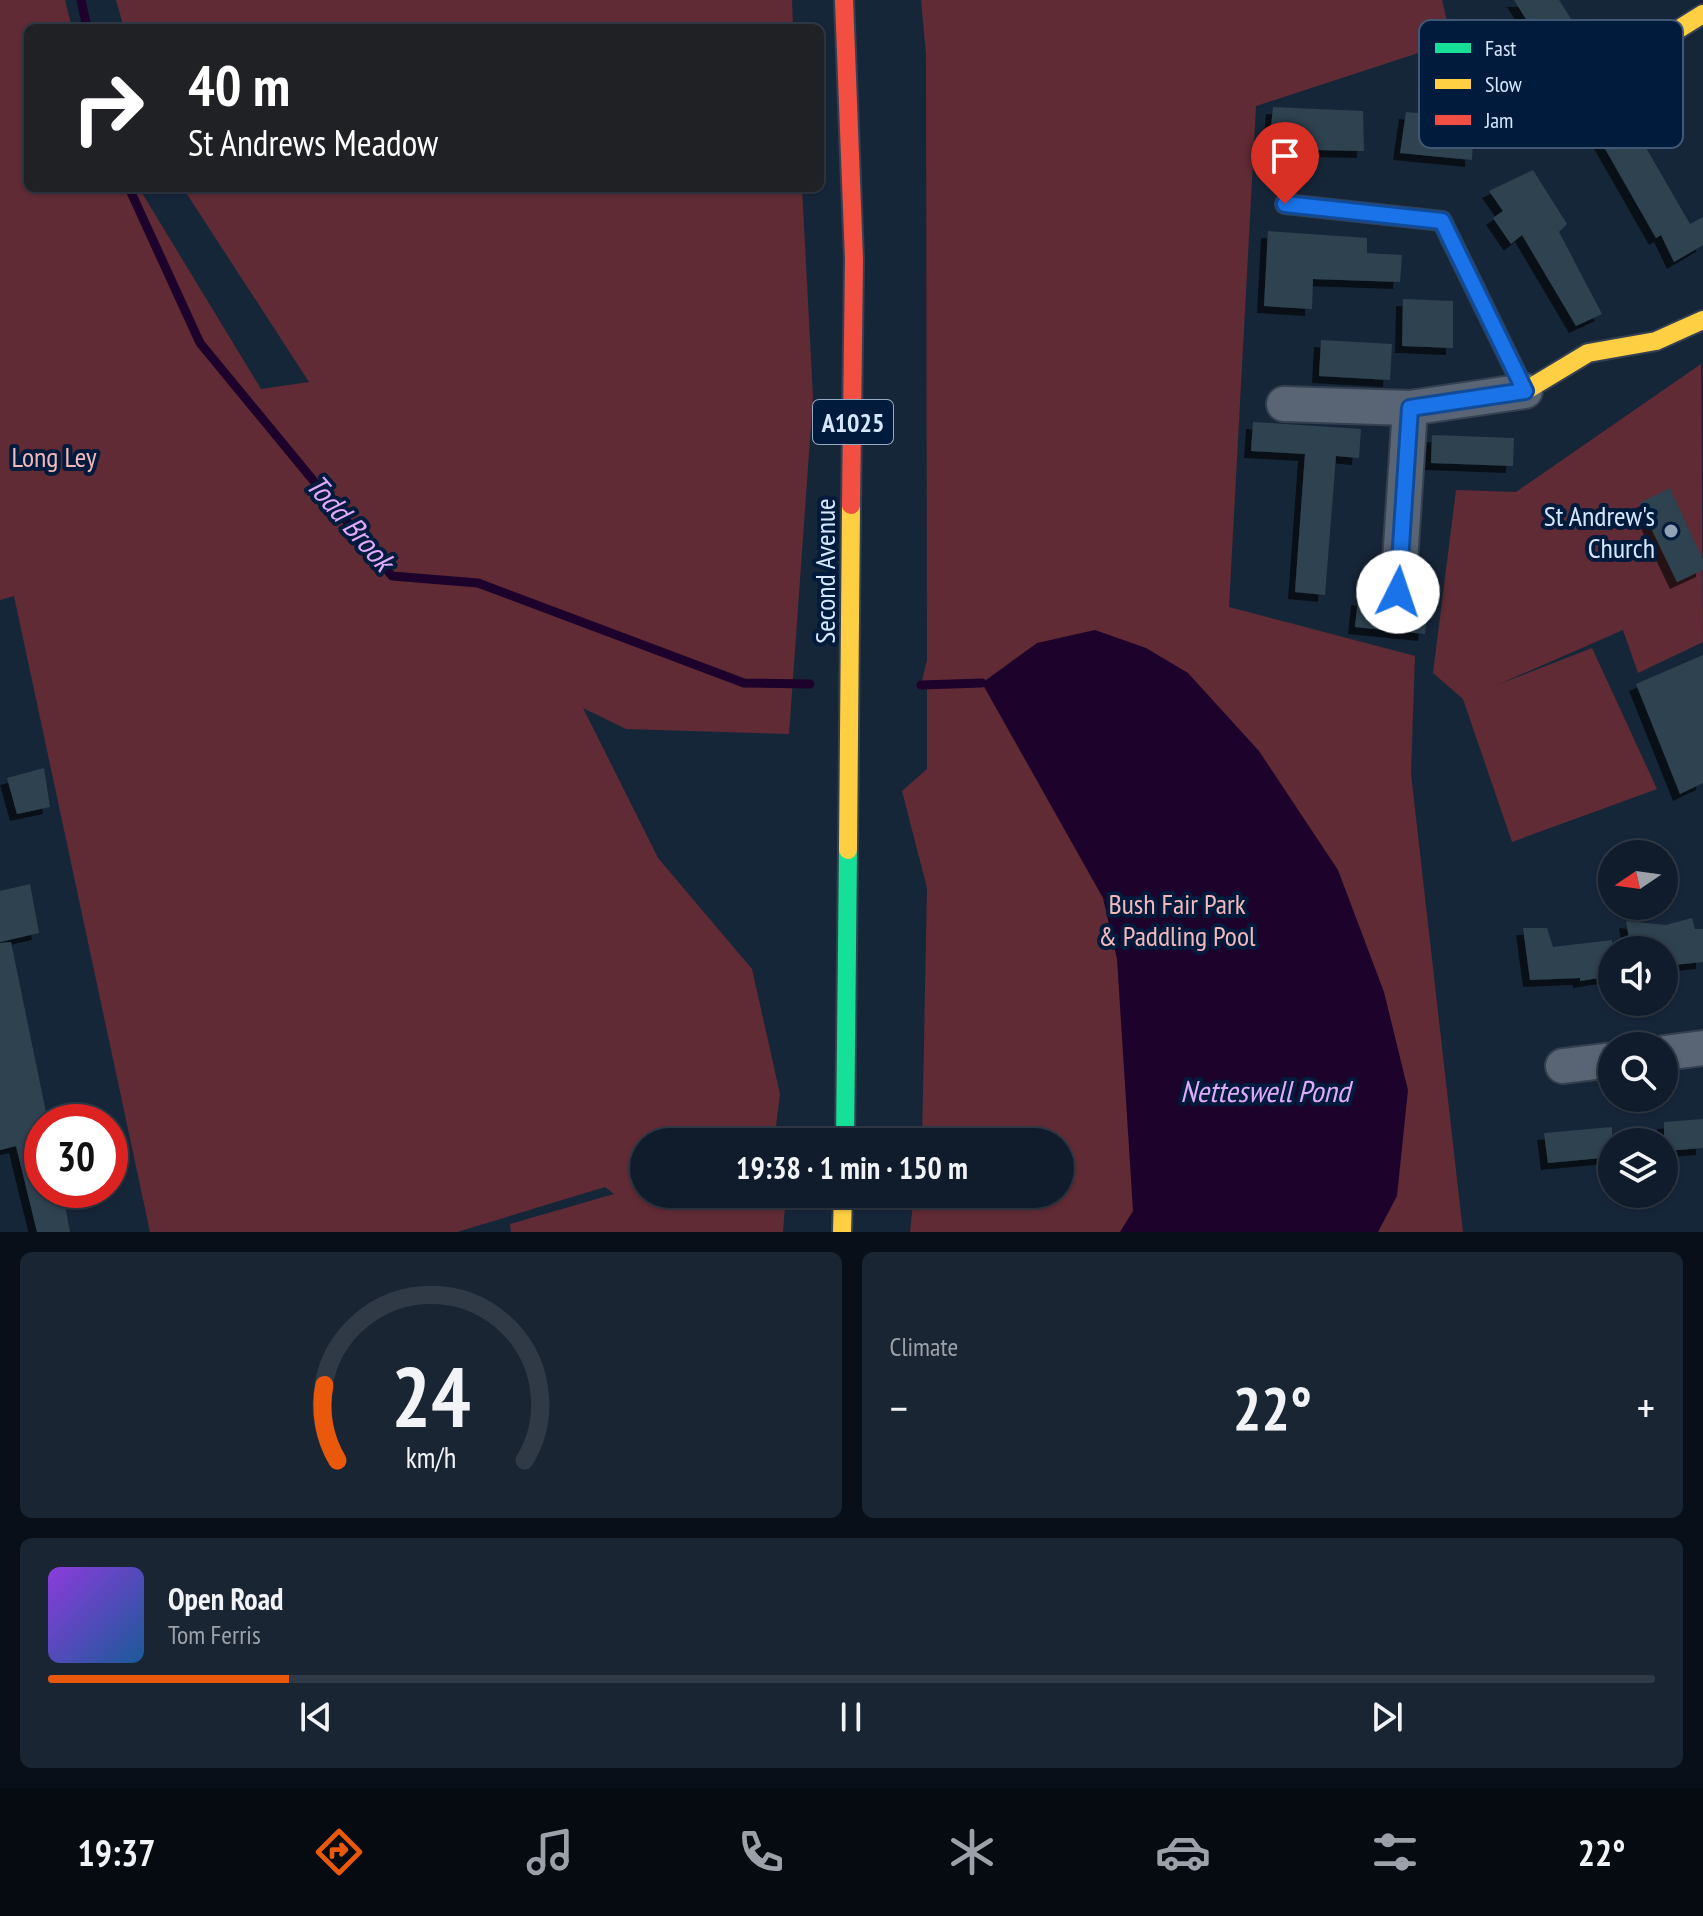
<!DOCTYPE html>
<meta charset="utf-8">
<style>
:root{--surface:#101c2b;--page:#192533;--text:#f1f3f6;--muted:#9ca1a9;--line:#303a47;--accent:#ea580c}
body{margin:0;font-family:"PT Sans Narrow",sans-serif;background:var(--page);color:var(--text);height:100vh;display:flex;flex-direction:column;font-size:30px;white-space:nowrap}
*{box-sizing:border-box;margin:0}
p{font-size:26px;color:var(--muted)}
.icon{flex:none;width:44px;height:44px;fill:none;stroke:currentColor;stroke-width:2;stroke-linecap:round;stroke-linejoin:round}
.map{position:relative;height:1232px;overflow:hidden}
.panel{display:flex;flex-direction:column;gap:20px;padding:20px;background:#090f18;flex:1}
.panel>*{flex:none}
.banner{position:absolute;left:24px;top:24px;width:800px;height:168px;border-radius:12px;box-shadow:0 2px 6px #0004,0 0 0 2px var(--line);background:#202124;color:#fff;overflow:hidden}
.needle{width:52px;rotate:257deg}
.fabs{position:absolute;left:1598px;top:840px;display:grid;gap:16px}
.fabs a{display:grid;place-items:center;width:80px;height:80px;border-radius:50%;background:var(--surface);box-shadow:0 2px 6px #0004,0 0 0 2px var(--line);font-size:40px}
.speed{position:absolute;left:24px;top:1104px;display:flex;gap:16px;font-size:40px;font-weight:700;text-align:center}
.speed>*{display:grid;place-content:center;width:104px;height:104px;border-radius:50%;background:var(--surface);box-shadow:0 2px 6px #0004,0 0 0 2px var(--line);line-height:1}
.speed .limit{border:12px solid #d22;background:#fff;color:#111}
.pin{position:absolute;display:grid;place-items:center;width:68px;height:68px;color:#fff;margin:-82px -34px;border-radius:50% 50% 50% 0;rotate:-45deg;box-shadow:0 0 8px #0007}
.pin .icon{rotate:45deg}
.me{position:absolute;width:88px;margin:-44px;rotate:4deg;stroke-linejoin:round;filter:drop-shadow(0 0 6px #0008)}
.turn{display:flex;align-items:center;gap:28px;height:168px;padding:0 32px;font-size:36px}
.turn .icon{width:104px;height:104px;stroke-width:2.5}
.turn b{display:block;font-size:56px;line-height:68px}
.big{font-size:60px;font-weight:700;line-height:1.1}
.panel .tile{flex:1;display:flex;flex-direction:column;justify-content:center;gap:12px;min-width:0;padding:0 28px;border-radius:12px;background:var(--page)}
.panel .dial{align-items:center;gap:0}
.dial svg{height:208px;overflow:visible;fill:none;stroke:var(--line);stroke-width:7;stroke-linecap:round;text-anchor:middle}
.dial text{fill:var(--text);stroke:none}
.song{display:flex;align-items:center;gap:24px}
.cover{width:96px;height:96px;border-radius:12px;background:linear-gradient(135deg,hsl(270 70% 55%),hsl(210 70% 35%))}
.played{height:8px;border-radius:4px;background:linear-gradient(90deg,var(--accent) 15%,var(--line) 15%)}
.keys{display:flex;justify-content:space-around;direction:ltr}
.heat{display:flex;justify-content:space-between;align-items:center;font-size:44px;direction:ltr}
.panel .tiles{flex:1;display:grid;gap:20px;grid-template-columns:1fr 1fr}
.tile:last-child{grid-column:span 2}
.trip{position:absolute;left:630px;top:1128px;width:444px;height:80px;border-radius:40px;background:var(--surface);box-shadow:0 2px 6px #0004,0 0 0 2px var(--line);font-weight:700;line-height:80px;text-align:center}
.menu{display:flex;height:128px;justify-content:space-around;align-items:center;background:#060b11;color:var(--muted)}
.menu .icon{width:56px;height:56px}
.menu .selected{color:var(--accent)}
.menu b{font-size:36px;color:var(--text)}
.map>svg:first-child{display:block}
.green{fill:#602b35}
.water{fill:#1d032c}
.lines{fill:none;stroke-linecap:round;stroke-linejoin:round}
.stream{stroke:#1d032c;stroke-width:9}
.building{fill:#2f4250;filter:url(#shadow)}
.street-casing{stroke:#354050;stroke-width:38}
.fast-casing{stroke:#354050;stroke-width:22}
.slow-casing{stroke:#354050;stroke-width:22}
.jam-casing{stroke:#354050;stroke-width:22}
.street{stroke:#596574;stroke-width:34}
.fast{stroke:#16e098;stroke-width:18}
.slow{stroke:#ffcf43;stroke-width:18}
.jam{stroke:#f24e42;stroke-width:18}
.route-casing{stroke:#114b97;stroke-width:20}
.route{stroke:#1a73e8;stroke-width:14}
.poi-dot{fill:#92a3b8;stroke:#001b3c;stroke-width:3}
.labels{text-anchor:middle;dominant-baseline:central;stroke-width:8;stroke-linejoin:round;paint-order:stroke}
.shield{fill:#001b3c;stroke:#95aac3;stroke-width:2}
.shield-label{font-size:26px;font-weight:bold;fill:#d5e7fd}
.park-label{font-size:28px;fill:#f6b7bb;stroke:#001b3c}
.poi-label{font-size:28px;fill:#d5e7fd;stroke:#001b3c;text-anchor:end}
.street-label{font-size:28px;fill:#d5e7fd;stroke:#001b3c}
.water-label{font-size:30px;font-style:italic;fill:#e0a9f9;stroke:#001b3c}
.key{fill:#001b3c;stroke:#405876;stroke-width:2}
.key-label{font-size:22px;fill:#d5e7fd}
</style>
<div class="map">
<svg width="1703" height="1232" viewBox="0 0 1703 1232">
<defs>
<filter id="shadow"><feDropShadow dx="-7" dy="7" stdDeviation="0" flood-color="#0009"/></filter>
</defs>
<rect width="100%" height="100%" fill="#162639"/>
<path class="green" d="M 0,0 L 65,0 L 72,28 L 28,28 L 28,188 L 139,188 L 261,389 L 309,382 L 183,188 L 802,188 L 813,397 L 789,734 L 626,729 L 583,708 L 658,858 L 752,969 L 780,1094 L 774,1142 L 644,1142 L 644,1194 L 786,1194 L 783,1232 L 511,1232 L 510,1224 L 614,1194 L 605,1187 L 457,1232 L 150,1232 L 14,596 L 0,600 Z
M 116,0 L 792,0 L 793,28 L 124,28 Z
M 921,0 L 1442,0 L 1452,42 L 1256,106 L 1229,607 L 1415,656 L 1411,774 L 1463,1232 L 910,1232 L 914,1194 L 1060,1194 L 1060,1142 L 922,1142 L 927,888 L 902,791 L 927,769 L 927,687 L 921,685 L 927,660 L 926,54 Z
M 1701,364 L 1703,642 L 1638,673 L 1623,630 L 1497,685 L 1592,648 L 1657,789 L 1512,842 L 1463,699 L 1433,673 L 1456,490 L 1516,492 Z"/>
<path class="water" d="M 1095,630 L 1146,648 L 1188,673 L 1259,751 L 1338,870 L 1384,992 L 1408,1090 L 1397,1196 L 1378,1232 L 1120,1232 L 1133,1211 L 1117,959 L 1103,898 L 982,683 L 1037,643 Z"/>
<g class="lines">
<path class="stream" d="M 81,0 L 87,28
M 129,188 L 200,343 L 392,576 L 478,583 L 744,683 L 810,684
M 921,685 L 982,683"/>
</g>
<path class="building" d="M 1514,0 L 1559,0 L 1573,22 L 1539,40 Z
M 1619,101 L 1690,224 L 1703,217 L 1703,245 L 1674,262 L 1661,235 L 1656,238 L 1588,119 Z
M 1273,107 L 1363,111 L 1364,151 L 1269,149 Z
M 1406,112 L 1474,118 L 1472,160 L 1400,153 Z
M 1533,170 L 1567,224 L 1559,232 L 1602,314 L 1576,326 L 1522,235 L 1511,244 L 1493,218 L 1503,211 L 1489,191 Z
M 1268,231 L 1367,238 L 1367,253 L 1402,255 L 1400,282 L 1313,279 L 1312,309 L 1264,306 Z
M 1403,299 L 1453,301 L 1453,348 L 1402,346 Z
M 1321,340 L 1392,344 L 1390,380 L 1319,376 Z
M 1253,422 L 1361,429 L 1359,458 L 1336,456 L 1325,595 L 1295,592 L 1305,454 L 1251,451 Z
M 1432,435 L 1514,438 L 1513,466 L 1431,463 Z
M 1670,488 L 1703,560 L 1703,570 L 1677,582 L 1639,503 Z
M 1358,598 L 1380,601 L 1396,612 L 1414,604 L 1428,605 L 1425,634 L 1355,627 Z
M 1703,655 L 1703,783 L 1680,794 L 1636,684 Z
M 44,768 L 50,807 L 17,814 L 7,778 Z
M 30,884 L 39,933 L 0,942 L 0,891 Z
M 1692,918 L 1695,929 L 1703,929 L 1703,962 L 1664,966 L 1664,950 L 1631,950 L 1626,921 L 1666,925 Z
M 1523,928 L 1547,928 L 1553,947 L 1612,940 L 1612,976 L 1580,981 L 1580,978 L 1530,980 Z
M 11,942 L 48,1122 L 42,1122 L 42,1190 L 62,1190 L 70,1232 L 37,1232 L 16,1146 L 0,1150 L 0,943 Z
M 1703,1119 L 1703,1148 L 1664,1151 L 1664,1122 Z
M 1612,1127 L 1612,1157 L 1548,1163 L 1544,1133 Z"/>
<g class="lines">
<defs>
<path id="street" d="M 1284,404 L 1410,408 L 1525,391
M 1398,592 L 1410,408
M 1664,1053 L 1703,1048
M 1563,1066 L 1612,1060"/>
<path id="fast" d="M 845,1142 L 848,850"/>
<path id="slow" d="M 1551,109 L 1703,14
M 1285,204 L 1442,221 L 1525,391 L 1588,353 L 1656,341 L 1703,320
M 848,850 L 851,505
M 842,1232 L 843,1194"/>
<path id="jam" d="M 844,0 L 854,259 L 851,505"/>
</defs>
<use href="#street" class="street-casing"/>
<use href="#fast" class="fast-casing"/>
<use href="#slow" class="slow-casing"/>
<use href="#jam" class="jam-casing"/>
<use href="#street" class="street"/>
<use href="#fast" class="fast"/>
<use href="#slow" class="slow"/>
<use href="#jam" class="jam"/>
</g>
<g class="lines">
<defs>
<path id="route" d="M 1285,204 L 1442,221 L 1525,391 L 1410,408 L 1398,592"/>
</defs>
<use href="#route" class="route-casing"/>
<use href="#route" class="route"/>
</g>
<circle class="poi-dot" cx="1671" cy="531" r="8"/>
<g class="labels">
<rect class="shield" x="813" y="400" width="80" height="44" rx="6"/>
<g class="shield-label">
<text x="853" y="422">A1025</text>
</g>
<g class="park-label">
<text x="54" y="456">Long Ley</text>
<text x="1177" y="903">Bush Fair Park<tspan x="1177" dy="32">&amp; Paddling Pool</tspan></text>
</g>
<g class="poi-label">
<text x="1655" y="515">St Andrew's<tspan x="1655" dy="32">Church</tspan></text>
</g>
<g class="street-label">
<text transform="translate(824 571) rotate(-90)">Second Avenue</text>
</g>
<g class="water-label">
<text transform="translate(351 522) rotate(49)">Todd Brook</text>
<text x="1265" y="1090">Netteswell Pond</text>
</g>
</g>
<rect x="1419" y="20" width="264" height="128" rx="12" class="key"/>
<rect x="1435" y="43" width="36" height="10" fill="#16e098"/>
<rect x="1435" y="79" width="36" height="10" fill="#ffcf43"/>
<rect x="1435" y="115" width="36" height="10" fill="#f24e42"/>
<g class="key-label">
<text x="1485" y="56">Fast</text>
<text x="1485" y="92">Slow</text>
<text x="1485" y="128">Jam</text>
</g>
</svg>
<div class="fabs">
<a><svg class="needle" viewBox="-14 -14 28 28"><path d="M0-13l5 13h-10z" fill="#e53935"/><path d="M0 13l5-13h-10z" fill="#9ca1a9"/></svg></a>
<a><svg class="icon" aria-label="sound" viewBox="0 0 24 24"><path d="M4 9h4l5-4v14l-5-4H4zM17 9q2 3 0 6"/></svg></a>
<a><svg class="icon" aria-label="search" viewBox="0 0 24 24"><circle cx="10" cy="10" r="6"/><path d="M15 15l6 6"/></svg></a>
<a><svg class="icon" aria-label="layers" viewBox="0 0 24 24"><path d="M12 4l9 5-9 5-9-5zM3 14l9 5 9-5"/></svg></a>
</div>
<div class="speed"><div class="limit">30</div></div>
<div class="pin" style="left:1285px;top:204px;background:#d93025"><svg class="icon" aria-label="arrive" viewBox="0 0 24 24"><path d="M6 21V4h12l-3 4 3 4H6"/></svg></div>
<svg class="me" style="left:1398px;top:592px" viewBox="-20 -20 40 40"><circle r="19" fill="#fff"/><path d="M0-13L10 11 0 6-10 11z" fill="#1a73e8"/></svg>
<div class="trip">19:38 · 1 min · 150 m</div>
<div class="banner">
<div class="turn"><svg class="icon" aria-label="right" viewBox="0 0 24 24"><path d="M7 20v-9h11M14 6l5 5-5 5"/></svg><div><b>40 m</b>St Andrews Meadow</div></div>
</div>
</div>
<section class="panel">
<div class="tiles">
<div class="tile dial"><svg viewBox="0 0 100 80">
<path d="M14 69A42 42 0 1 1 86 69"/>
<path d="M14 69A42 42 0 0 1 9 40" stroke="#ea580c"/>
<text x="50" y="56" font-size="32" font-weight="700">24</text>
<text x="50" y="72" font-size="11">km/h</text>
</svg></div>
<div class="tile"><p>Climate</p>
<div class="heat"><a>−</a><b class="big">22°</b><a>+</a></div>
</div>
<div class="tile">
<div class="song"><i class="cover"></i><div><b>Open Road</b><p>Tom Ferris</p></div></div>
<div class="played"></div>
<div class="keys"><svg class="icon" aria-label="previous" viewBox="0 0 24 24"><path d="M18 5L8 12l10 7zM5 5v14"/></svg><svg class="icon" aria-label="pause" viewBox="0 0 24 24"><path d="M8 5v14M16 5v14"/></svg><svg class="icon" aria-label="next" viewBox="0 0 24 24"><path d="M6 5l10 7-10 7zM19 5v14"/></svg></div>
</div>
</div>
</section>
<nav class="menu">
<b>19:37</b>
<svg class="icon selected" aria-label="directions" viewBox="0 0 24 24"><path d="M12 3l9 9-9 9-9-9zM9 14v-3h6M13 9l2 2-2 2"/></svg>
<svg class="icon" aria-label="music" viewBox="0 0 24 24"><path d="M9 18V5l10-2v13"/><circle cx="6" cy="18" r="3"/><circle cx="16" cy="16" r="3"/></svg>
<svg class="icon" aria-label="phone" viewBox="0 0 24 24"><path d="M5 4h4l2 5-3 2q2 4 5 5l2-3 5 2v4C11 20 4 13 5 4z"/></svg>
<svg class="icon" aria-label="climate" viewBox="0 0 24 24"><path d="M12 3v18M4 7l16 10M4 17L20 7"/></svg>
<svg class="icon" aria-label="car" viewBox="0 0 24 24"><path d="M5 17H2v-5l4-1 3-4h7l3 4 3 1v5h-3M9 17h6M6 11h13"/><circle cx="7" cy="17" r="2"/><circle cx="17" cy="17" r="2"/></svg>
<svg class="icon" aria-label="filters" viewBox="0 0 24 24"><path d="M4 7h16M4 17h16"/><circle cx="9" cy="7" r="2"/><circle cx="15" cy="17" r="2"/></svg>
<b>22°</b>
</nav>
